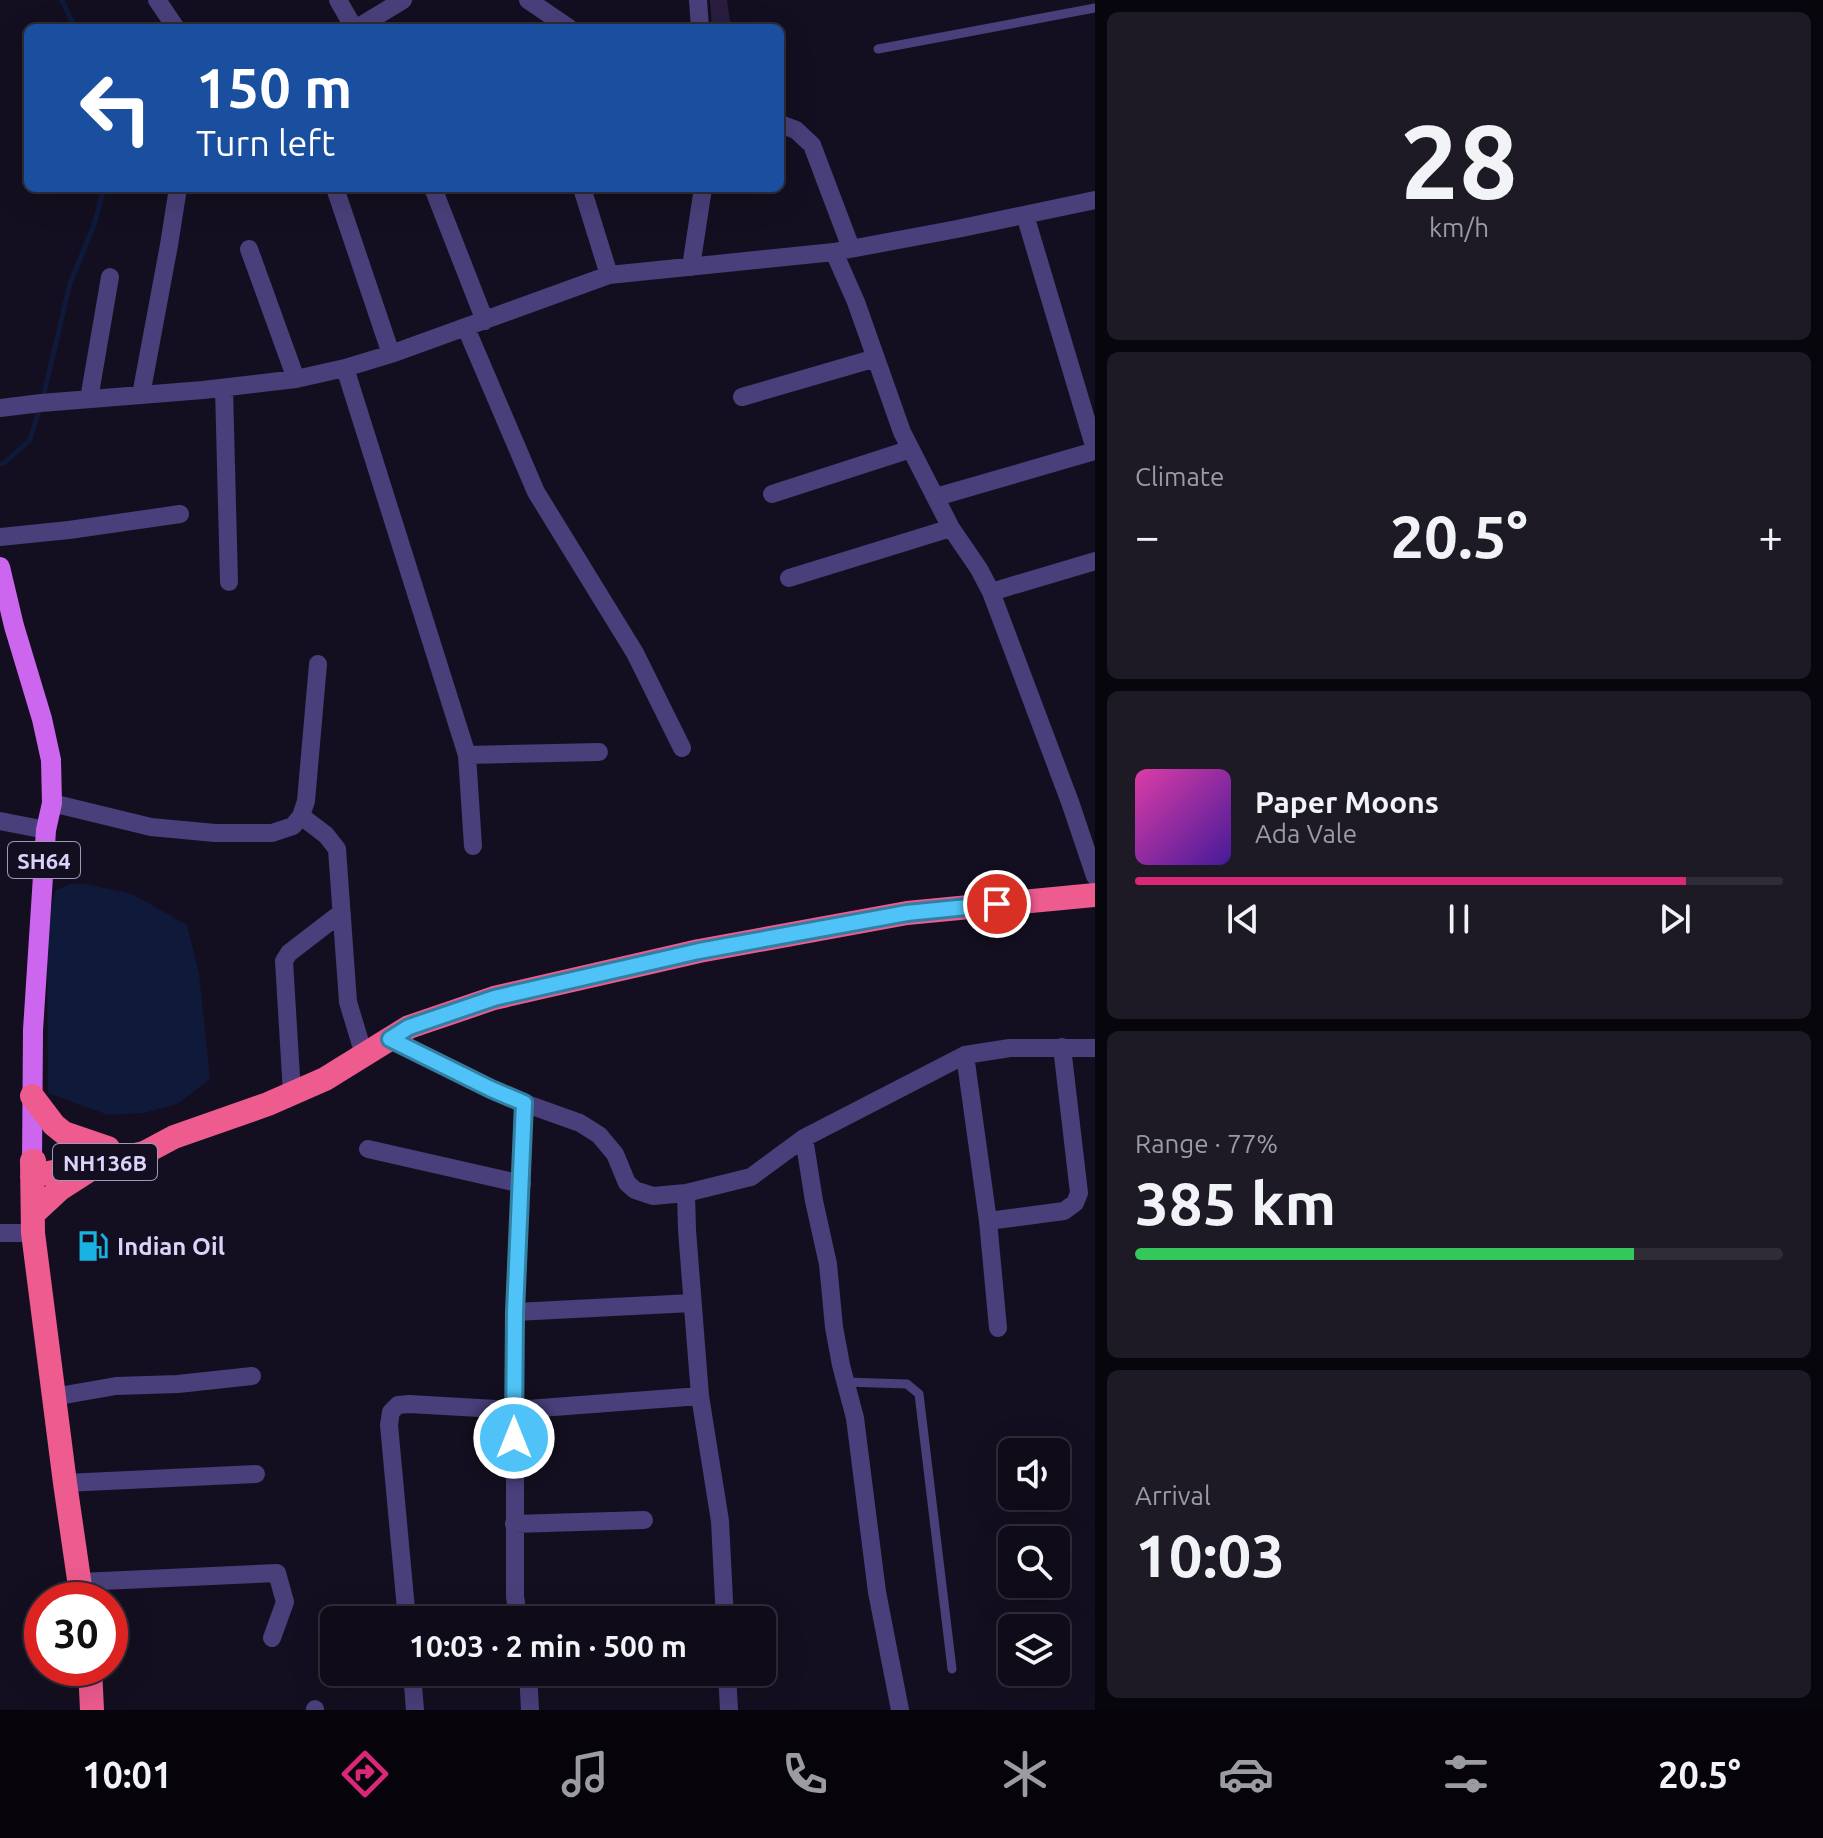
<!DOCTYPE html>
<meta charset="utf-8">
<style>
:root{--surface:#0f0b18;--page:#1d1925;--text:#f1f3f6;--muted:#9b9ba2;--line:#2f2b37;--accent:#db2777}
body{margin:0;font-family:Ubuntu,sans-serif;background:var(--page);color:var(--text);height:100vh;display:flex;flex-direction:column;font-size:30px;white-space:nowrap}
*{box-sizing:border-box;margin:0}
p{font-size:26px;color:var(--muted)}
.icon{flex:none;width:44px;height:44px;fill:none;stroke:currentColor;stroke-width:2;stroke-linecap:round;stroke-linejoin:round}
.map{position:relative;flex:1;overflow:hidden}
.side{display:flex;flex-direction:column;gap:12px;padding:12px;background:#08060d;width:728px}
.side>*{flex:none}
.guide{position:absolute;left:24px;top:24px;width:760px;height:168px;border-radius:12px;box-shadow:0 8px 32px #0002,0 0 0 2px var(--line);background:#1a4fa0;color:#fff;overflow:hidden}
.tools{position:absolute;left:998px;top:1438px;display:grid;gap:16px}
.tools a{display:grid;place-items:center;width:72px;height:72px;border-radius:12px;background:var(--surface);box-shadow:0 8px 32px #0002,0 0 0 2px var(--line);font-size:40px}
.speed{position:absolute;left:24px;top:1582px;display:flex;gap:16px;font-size:40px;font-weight:700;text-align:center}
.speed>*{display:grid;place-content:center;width:104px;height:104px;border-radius:50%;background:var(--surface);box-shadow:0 8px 32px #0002,0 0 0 2px var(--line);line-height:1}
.speed .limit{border:12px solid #d22;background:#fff;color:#111}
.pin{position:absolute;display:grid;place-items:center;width:68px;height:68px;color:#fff;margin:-34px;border:4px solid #fff;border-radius:50%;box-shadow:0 2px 8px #0007}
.me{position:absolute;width:88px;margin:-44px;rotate:0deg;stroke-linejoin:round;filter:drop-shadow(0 0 6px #0008)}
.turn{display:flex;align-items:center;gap:28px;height:168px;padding:0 40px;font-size:36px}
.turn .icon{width:104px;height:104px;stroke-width:2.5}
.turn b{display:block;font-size:56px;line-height:68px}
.big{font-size:60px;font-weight:700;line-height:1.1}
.side .widget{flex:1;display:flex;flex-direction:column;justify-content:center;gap:12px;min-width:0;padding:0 28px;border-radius:12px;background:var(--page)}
.side .dial{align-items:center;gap:0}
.dial b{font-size:104px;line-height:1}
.song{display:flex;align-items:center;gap:24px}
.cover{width:96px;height:96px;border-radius:12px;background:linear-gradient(135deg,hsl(320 70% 55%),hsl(260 70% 35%))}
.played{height:8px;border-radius:4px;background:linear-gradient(90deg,var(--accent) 85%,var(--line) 85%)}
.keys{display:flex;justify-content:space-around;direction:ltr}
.heat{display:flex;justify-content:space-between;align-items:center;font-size:44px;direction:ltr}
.charge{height:12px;border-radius:6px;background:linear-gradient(90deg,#34c759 77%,var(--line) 0)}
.trip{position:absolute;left:320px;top:1606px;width:456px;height:80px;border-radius:12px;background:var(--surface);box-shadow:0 8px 32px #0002,0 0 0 2px var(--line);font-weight:700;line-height:80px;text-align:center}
.tab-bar{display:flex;height:128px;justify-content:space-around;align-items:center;background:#06040a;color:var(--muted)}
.tab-bar .icon{width:56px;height:56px}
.tab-bar .active{color:var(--accent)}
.tab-bar b{font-size:36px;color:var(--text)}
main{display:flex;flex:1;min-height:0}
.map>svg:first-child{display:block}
.water{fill:#0f193a}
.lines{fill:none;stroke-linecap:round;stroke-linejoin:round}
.stream{stroke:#0f193a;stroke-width:5}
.building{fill:#281d3f}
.lane{stroke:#493f7a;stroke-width:9}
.street{stroke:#493f7a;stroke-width:18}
.primary{stroke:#cd66ee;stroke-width:20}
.highway{stroke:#ed5b8f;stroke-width:24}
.route-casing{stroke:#337fa1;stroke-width:20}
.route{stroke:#4fc3f7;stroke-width:14}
.labels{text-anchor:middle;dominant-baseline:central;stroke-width:8;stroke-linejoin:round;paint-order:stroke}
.shield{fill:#140f20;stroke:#a098b9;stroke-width:2}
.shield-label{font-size:22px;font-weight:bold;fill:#dcd3fa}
.poi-label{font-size:24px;font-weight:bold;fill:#dcd3fa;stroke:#140f20;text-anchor:start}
</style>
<main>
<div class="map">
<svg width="1095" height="1710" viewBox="0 0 1095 1710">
<rect width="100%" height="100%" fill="#140f20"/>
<path class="water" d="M 70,884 L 86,884 L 132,894 L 187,925 L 199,973 L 210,1079 L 177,1104 L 144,1113 L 108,1115 L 48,1093 L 47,922 L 56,890 Z"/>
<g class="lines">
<path class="stream" d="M 62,0 L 75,28
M 43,398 L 70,283 L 94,225 L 104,188
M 0,464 L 4,463 L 30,440 L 40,407"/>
</g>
<path class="building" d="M 710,0 L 727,0 L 731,28 L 712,28 Z"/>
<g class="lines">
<path class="lane" d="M 878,49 L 1095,8
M 845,1382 L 907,1384 L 919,1394 L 952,1669"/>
<path class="street" d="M 157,0 L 176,28
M 338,0 L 354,28
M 528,0 L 569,28
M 698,0 L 700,28
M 357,28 L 403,0
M 780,124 L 796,130 L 812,145 L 851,248
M 335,188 L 391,354
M 433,188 L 485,321
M 582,188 L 609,275
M 1025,215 L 1095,449
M 249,249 L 296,379
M 834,252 L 856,302 L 902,432 L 951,528 L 979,569 L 991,592 L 1070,802 L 1095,876
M 691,267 L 703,188
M 466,328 L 536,492 L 635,653 L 682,748
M 345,368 L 467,755 L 473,846
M 224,388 L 229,582
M 141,395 L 169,245 L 178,188
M 742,397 L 876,358
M 89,399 L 110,277
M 0,408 L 41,403 L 203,390 L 296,379 L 345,368 L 391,354 L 609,275 L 834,252 L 957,229 L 1095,200
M 772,494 L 911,449
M 936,497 L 1095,451
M 0,537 L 69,530 L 180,514
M 789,578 L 951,528
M 991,592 L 1095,561
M 467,755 L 599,752
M 52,803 L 151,827 L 215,833 L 272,833 L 293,826 L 301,816 L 306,801 L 318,664
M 301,816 L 326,835 L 337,849 L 348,1002 L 364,1055
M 0,821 L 46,830
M 390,1039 L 491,1089 L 524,1103 L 580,1123 L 599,1135 L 615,1154 L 627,1183 L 635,1190 L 653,1196 L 686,1193 L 687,1230 L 700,1396 L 720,1521 L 725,1620
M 965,1055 L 988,1221 L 998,1328
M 292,1093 L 284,961 L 289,953 L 341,913
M 804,1138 L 814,1201 L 828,1264 L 834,1327 L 841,1365 L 855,1418 L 877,1592 L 900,1710
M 368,1149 L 522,1184
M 686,1193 L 751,1177 L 804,1138 L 965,1055 L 1010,1048 L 1095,1048
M 988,1221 L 1064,1211 L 1075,1203 L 1079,1193 L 1062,1047
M 0,1233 L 33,1233
M 515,1312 L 692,1303
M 53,1397 L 116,1386 L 178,1384 L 252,1376
M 65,1483 L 256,1474
M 514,1524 L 644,1520
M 80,1582 L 277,1573 L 285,1602 L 272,1638
M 407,1620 L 389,1425 L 391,1412 L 398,1405 L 409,1404 L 514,1410 L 700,1396
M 519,1620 L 515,1597 L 515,1300 L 524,1103
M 412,1672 L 415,1710
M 528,1672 L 530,1710
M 727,1672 L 729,1710
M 315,1709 L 315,1710"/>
<path class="primary" d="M 0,567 L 14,626 L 42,719 L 51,760 L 52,803 L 46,830 L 33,1030 L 32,1161"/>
<path class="highway" d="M 32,1096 L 54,1125 L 64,1133 L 108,1148
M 34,1161 L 32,1161 L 33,1233 L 65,1483 L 82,1600
M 32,1176 L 101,1163 L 144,1153 L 174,1137 L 268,1104 L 325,1079 L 409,1027 L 494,998 L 699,951 L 907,913 L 1095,895
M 33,1214 L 60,1189 L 88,1171
M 90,1668 L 92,1710"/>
</g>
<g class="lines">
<defs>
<path id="route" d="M 514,1438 L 515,1312 L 524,1103 L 491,1089 L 390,1039 L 409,1027 L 494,998 L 699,951 L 907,913 L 997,904"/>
</defs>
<use href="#route" class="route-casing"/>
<use href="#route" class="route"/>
</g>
<defs>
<symbol id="fuel-bare" viewBox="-9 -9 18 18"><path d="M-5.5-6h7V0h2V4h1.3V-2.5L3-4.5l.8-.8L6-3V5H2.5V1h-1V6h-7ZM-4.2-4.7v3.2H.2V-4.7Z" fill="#19b3e1" stroke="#140f20" stroke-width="2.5" paint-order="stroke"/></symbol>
</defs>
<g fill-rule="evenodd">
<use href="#fuel-bare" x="71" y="1224" width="44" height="44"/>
</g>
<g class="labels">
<g class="shield">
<rect x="8" y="842" width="72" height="36" rx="6"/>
<rect x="53" y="1144" width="104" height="36" rx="6"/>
</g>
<g class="shield-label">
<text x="44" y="860">SH64</text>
<text x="105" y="1162">NH136B</text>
</g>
<g class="poi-label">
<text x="117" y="1246">Indian Oil</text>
</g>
</g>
</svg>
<div class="tools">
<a><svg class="icon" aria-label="sound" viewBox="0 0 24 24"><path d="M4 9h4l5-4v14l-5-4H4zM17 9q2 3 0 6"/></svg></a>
<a><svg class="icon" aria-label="search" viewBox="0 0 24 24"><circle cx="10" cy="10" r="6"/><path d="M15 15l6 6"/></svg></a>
<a><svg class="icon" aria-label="layers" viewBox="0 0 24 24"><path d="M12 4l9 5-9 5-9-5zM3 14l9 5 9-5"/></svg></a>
</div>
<div class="speed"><div class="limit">30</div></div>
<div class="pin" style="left:997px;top:904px;background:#d93025"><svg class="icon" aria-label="arrive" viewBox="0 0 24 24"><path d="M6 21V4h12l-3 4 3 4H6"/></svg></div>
<svg class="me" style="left:514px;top:1438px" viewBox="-20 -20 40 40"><circle r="17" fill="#4fc3f7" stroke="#fff" stroke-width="3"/><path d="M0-11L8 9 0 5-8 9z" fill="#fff"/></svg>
<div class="trip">10:03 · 2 min · 500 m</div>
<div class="guide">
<div class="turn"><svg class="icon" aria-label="left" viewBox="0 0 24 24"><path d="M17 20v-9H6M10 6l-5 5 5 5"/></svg><div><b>150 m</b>Turn left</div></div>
</div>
</div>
<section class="side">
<div class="widget dial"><b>28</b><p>km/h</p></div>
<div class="widget"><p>Climate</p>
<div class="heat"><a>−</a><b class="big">20.5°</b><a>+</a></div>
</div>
<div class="widget">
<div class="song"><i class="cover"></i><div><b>Paper Moons</b><p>Ada Vale</p></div></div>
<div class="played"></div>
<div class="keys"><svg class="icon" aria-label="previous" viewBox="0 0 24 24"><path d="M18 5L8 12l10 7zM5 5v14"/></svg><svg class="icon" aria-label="pause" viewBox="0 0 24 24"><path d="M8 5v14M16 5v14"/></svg><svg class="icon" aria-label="next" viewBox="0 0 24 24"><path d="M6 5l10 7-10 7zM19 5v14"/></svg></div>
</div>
<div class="widget"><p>Range · 77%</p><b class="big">385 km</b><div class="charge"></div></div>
<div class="widget"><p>Arrival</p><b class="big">10:03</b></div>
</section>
</main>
<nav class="tab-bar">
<b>10:01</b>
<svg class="icon active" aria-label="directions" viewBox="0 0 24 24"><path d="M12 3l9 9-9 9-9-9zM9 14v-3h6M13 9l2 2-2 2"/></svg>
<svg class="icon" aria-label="music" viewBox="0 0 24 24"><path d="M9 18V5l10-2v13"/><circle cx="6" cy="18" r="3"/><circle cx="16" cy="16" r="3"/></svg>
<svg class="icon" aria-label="phone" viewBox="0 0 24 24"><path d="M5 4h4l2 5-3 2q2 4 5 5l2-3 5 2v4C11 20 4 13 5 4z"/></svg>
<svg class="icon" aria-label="climate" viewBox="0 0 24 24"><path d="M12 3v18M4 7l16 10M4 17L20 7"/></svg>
<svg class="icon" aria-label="car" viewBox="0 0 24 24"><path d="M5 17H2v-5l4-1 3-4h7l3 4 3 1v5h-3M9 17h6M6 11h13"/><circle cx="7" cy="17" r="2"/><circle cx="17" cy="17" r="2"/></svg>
<svg class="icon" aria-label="filters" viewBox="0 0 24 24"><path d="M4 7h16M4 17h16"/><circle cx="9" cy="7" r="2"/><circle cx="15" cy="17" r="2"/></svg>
<b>20.5°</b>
</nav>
